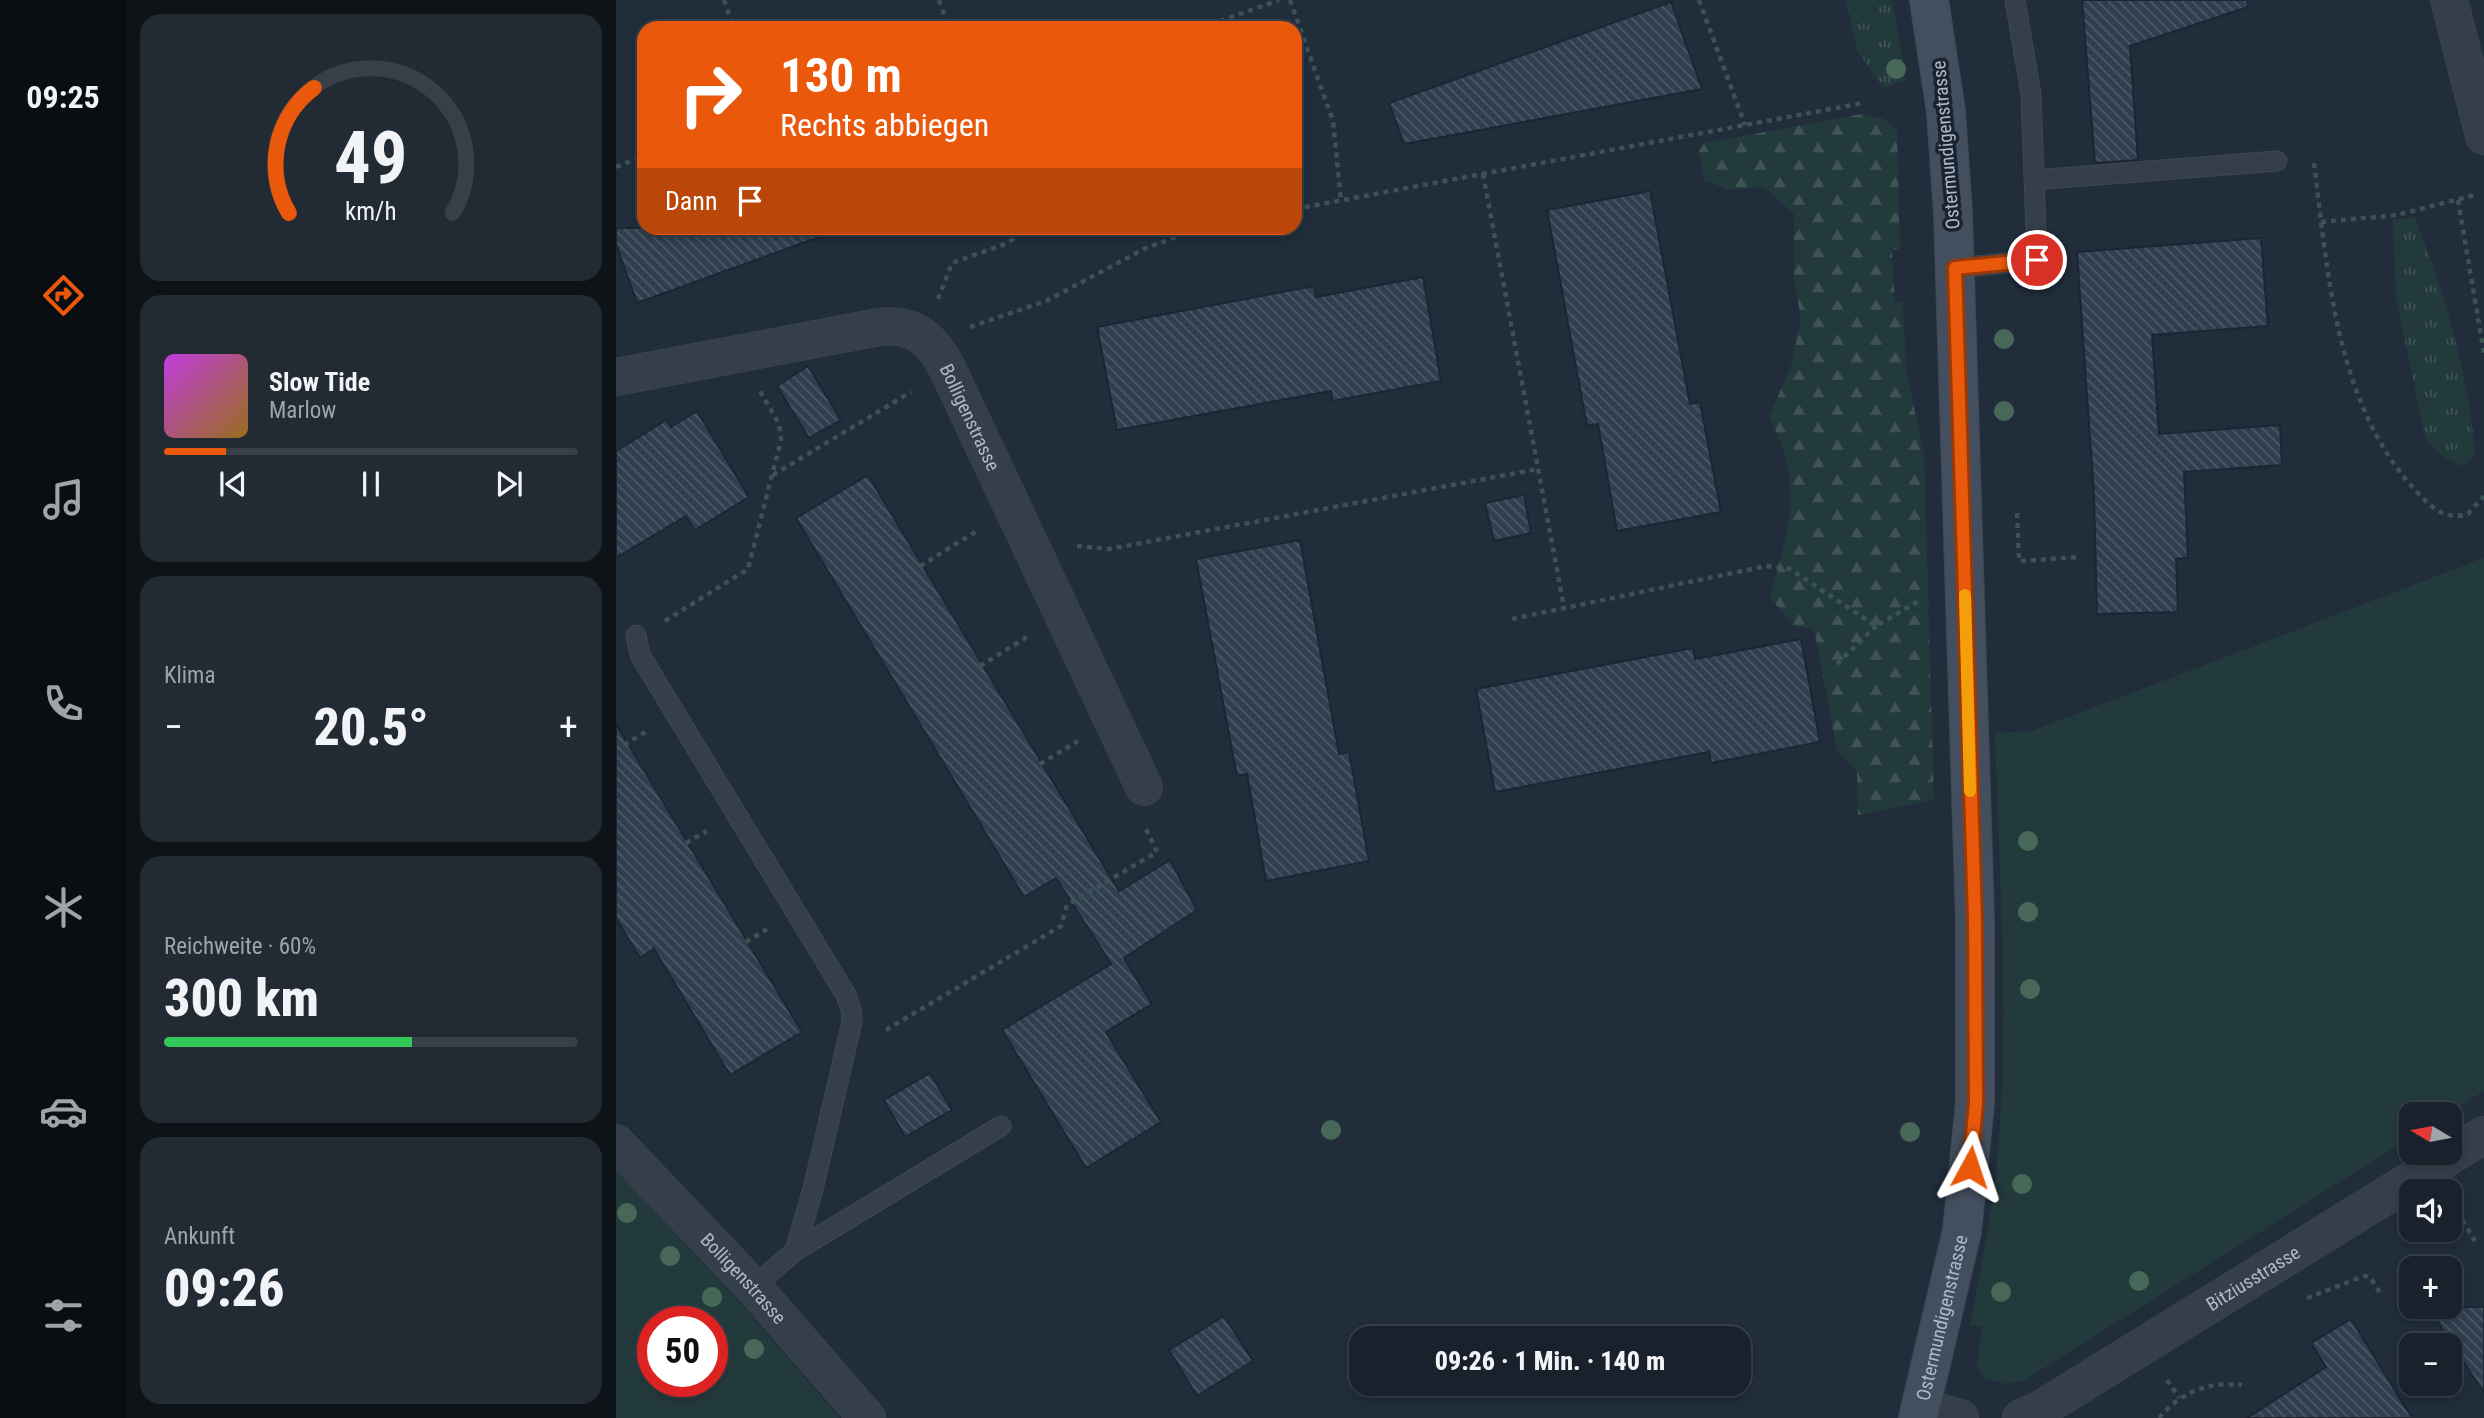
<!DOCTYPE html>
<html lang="de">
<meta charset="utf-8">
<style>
:root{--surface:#19222c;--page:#222a34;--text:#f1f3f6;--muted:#9fa4a9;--line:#373f48;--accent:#ea580c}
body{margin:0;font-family:"Roboto Condensed",sans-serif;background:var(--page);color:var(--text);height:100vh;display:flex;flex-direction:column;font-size:26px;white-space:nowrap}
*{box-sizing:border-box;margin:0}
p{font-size:23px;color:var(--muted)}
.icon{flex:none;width:38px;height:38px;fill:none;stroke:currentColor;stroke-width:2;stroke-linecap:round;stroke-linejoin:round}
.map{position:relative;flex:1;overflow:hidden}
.panel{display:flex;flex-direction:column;gap:14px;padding:14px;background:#0e1318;width:490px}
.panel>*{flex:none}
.banner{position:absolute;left:21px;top:21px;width:665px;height:214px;border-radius:21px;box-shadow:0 4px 10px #0003,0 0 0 2px var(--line);background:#ea580c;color:#fff;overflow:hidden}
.needle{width:46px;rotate:280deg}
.buttons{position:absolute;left:1783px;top:1102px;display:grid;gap:14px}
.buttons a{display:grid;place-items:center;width:63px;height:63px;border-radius:14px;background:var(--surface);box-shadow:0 4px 10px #0003,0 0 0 2px var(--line);font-size:35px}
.speed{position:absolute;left:21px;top:1306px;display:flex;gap:14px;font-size:35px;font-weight:700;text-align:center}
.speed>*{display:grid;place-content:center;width:91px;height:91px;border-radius:50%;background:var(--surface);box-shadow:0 4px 10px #0003,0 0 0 2px var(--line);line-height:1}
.speed .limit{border:10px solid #d22;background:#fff;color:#111}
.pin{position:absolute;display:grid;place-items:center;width:60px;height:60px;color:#fff;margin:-30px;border:4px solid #fff;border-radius:50%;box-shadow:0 2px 7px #0007}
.me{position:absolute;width:77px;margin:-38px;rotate:5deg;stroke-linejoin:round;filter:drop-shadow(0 0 5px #0008)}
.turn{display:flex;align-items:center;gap:24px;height:147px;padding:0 28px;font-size:32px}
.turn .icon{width:91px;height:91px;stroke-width:2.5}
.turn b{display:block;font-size:49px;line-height:60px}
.then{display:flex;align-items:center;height:66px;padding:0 28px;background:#0003;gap:14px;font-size:26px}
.big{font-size:52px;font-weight:800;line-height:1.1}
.panel .tile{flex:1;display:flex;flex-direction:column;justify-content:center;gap:10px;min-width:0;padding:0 24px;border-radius:21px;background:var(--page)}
.panel .dial{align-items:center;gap:0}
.dial svg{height:182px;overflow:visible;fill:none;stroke:var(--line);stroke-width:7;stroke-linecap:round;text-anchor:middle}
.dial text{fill:var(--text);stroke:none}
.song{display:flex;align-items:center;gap:21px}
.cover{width:84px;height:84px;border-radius:10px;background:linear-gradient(135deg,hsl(290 70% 55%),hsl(40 70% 35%))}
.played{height:7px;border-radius:4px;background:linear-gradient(90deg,var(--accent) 15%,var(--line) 15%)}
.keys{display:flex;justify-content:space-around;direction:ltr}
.heat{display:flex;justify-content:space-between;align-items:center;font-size:38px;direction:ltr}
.charge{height:10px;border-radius:5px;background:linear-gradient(90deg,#34c759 60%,var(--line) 0)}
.trip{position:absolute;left:733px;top:1326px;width:402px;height:70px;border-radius:21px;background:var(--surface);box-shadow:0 4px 10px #0003,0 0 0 2px var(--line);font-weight:800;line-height:70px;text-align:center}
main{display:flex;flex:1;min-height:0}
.tabs{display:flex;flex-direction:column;width:126px;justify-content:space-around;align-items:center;background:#0a0e12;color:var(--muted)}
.tabs .icon{width:49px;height:49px}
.tabs .active{color:var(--accent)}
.tabs b{font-size:32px;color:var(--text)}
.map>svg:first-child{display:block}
.grass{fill:url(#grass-tufts)}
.forest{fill:url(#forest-firs)}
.garden{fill:#233a3c;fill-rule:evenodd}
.building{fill:url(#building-back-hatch);stroke:#1c2632;stroke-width:2}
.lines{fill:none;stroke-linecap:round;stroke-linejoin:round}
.service-casing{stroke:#3e4854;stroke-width:21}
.minor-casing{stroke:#3e4854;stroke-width:38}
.secondary-casing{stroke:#3e4854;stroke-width:40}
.path{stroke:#3c5354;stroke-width:4.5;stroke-dasharray:5 5;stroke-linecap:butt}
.service{stroke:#353f4b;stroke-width:19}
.minor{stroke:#353f4b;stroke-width:37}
.secondary{stroke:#434e5e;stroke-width:38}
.tree{fill:#476858}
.route-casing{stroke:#983908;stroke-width:18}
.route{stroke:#ea580c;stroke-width:12}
.slow{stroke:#f59e0b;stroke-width:12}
.labels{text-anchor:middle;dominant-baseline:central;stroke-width:7;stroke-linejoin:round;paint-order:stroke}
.street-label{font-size:19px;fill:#b0bac7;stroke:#1a2430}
</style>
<main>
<nav class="tabs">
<b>09:25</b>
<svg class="icon active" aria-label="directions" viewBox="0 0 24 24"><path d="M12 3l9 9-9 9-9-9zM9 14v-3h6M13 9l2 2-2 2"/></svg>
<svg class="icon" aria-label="music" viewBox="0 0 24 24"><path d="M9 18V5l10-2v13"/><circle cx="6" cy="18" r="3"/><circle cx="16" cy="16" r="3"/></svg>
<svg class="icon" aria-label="phone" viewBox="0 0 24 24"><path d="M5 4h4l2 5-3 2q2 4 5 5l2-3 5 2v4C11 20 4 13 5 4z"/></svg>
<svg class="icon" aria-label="climate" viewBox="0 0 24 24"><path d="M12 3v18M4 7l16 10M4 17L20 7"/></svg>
<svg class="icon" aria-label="car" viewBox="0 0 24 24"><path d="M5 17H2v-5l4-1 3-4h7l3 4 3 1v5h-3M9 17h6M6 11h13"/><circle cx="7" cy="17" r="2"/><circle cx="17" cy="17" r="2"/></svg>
<svg class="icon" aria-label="filters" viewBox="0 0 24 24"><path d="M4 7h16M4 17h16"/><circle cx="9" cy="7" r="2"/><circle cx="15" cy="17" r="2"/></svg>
</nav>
<section class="panel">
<div class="tile dial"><svg viewBox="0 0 100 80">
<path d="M14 69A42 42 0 1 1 86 69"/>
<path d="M14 69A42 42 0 0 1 25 14" stroke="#ea580c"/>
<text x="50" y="56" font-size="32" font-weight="700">49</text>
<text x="50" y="72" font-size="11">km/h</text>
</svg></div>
<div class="tile">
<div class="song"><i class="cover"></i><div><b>Slow Tide</b><p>Marlow</p></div></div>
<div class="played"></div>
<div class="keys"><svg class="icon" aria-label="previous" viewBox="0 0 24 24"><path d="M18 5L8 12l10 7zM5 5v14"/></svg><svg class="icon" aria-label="pause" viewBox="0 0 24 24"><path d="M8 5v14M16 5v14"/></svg><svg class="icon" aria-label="next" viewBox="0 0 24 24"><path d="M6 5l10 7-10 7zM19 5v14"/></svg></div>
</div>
<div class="tile"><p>Klima</p>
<div class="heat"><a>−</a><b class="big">20.5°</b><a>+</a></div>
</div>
<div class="tile"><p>Reichweite · 60%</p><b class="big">300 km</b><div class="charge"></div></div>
<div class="tile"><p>Ankunft</p><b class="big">09:26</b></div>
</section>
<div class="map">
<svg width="1868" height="1418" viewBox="0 0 1868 1418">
<defs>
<pattern id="grass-tufts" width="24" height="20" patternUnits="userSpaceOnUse" patternTransform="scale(1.75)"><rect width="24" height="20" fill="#233a3c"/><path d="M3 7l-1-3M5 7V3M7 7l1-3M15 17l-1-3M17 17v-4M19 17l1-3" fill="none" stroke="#405457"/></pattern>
<pattern id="forest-firs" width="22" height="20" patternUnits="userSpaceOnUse" patternTransform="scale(1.75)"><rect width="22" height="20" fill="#233a3c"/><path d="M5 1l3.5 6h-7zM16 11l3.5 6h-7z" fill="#405457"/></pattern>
<pattern id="building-back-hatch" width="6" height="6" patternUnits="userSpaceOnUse" patternTransform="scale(1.75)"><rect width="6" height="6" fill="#303f4f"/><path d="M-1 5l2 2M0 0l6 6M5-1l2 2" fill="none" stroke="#4b5967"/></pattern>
</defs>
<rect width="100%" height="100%" fill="#212d3b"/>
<path class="grass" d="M 1230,0 L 1276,0 L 1290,80 L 1267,88 L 1241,50 Z
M 1799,217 C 1829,295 1852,370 1859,454 L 1847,466 L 1824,455 L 1809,437 L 1780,298 L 1777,220 Z"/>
<path class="forest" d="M 1247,114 L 1268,119 L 1281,130 L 1284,249 L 1276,250 L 1279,302 L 1287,301 L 1290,370 L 1308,454 L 1318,800 L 1242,815 L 1241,772 L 1221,750 L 1198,629 L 1178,626 L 1154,597 C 1173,526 1189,487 1153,417 L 1175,366 L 1185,319 L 1178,278 L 1178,214 L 1148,187 L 1113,190 L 1088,180 L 1083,151 L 1088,143 Z"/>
<path class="garden" d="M 1868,558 L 1868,1091 L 1830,1115 L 1796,1115 L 1795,1137 L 1409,1380 L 1391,1384 L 1369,1379 L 1361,1365 L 1366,1327 L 1354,1325 C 1364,1274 1374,1225 1380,1173 C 1395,1028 1383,879 1379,733 L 1416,731 Z
M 0,1171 L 118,1296 L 224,1418 L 0,1418 ZM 37,1321 L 96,1321 L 96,1381 L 37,1381 Z"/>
<path class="building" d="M 1466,0 L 1631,0 L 1632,7 L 1514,46 L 1522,160 L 1479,163 Z
M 1055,2 L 1086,89 L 788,144 L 773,103 Z
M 1034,191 L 1074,404 L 1084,402 L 1105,512 L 1001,531 L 982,424 L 971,426 L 931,210 Z
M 0,228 L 216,228 L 217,232 L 21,303 L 0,244 Z
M 1645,238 L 1652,326 L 1536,335 L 1543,434 L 1664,425 L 1666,465 L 1568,472 L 1572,558 L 1560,559 L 1562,612 L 1481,614 L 1478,495 L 1461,252 Z
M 807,277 L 825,381 L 716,401 L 715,391 L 501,430 L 481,327 L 698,286 L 700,297 Z
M 192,366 L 225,420 L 193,438 L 161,386 Z
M 81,411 L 133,497 L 79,530 L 70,516 L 0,558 L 0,451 L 50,420 L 55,427 Z
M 252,475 L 503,891 L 554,860 L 581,910 L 508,958 L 536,1004 L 490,1032 L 545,1122 L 470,1168 L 386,1030 L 495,964 L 440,878 L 408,897 L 180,518 Z
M 908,495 L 915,533 L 878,541 L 869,503 Z
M 684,540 L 723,754 L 733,752 L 753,861 L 650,881 L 631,774 L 621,776 L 580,559 Z
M 1185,639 L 1204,742 L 1095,763 L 1093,752 L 879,792 L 860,689 L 1077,648 L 1079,659 Z
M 0,724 L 186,1032 L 114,1075 L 38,949 L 24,958 L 0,918 Z
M 314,1073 L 336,1110 L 289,1137 L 268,1100 Z
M 1812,1307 L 1868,1307 L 1868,1393 Z
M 608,1316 L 637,1361 L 581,1396 L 553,1350 Z
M 1735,1319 L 1796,1418 L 1631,1418 L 1710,1367 L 1695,1343 Z"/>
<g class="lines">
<defs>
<path id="service" d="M 1418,180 L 1661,161
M 1339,268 L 1421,260 L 1415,94 L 1399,0
M 20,635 L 24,655 L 230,995 L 235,1009 L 236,1022 L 197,1189 L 179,1251
M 137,1287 L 179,1251 L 385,1126"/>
<g id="minor">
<path d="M 1833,0 L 1868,136"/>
<path id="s1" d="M 0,377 L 263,327 C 298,322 318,341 332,370 L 528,787"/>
<path id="s2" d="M 0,1143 L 137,1287 L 251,1418"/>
<path d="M 1304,1407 L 1344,1418"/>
<path id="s3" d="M 1405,1418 L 1425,1409 L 1868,1135"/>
</g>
<g id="secondary">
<path id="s4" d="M 1302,1418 L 1346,1231 L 1359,1103 L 1359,921 L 1337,213 L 1330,112 L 1313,0"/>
</g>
</defs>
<use href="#service" class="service-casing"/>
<use href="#minor" class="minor-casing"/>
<use href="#secondary" class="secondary-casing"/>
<path class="path" d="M 108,0 L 118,28
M 323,0 L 333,28
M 674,0 L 717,121 L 725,200
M 1083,0 L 1129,125
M 585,28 L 663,0
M 1698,163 C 1712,275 1720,407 1802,493 C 1816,508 1830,521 1852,514 L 1868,496
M 0,167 L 28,156
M 867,174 L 948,607
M 1842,200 L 1868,353
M 679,209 L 1247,103
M 1705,222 L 1781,215 L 1859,195
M 322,299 L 336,263 L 392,243 L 397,239 L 401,228
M 354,327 L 430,301 L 528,249 L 583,228
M 157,475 L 295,392
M 1401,513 L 1403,561 L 1464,557
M 461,546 L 493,549 L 922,469
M 304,566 L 361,531
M 896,619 L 1150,566 L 1174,569 L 1260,626 L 1306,599
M 49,621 L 132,569 L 165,440 L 163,424 L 144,391
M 1221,664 L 1260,626
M 364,666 L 411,637
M 8,745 L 31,731
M 424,764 L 462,741
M 70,843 L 91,831
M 130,942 L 151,929
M 270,1030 L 445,926 L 451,905 L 541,852 L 530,829
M 1836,1203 L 1859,1241
M 1691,1298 L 1748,1276 L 1754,1277 L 1766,1296
M 1551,1380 L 1563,1398
M 1543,1418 C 1565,1392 1592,1381 1626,1385"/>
<use href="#service" class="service"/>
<use href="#minor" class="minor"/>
<use href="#secondary" class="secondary"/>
</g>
<g class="tree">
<circle cx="1280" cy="69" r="10"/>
<circle cx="1388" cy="339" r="10"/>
<circle cx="1388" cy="411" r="10"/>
<circle cx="1412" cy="841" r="10"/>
<circle cx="1412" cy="912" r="10"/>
<circle cx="1414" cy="989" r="10"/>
<circle cx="715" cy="1130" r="10"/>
<circle cx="1294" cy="1132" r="10"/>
<circle cx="1406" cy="1184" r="10"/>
<circle cx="11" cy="1213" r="10"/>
<circle cx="54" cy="1256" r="10"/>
<circle cx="1523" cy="1281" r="10"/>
<circle cx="1385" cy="1292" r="10"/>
<circle cx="96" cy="1297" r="10"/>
<circle cx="138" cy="1349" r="10"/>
</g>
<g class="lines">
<defs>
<path id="route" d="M 1354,1167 L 1360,1103 L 1359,920 L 1339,268 L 1421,260"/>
</defs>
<use href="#route" class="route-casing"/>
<use href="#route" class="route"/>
<path class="slow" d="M 1349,595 L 1354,791"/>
</g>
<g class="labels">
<g class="street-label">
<text transform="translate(1330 145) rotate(-95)">Ostermundigenstrasse</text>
<text stroke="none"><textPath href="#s1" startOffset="408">Bolligenstrasse</textPath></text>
<text stroke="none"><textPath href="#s3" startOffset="271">Bitziusstrasse</textPath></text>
<text stroke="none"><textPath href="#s2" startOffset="186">Bolligenstrasse</textPath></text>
<text stroke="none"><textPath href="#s4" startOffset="103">Ostermundigenstrasse</textPath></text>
</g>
</g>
</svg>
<div class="buttons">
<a><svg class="needle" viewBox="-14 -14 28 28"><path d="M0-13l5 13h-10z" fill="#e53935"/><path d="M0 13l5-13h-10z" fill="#9fa4a9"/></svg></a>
<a><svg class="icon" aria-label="sound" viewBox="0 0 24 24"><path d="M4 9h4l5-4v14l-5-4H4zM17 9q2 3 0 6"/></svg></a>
<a>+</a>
<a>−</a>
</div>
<div class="speed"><div class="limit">50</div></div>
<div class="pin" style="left:1421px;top:260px;background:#d93025"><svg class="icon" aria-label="arrive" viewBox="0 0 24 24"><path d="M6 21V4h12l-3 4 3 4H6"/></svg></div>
<svg class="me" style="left:1354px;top:1167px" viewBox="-20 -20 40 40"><path d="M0-17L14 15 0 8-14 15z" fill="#ea580c" stroke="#fff" stroke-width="4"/></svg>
<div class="trip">09:26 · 1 Min. · 140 m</div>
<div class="banner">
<div class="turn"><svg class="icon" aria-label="right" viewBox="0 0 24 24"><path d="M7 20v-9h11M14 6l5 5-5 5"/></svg><div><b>130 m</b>Rechts abbiegen</div></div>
<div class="then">Dann<svg class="icon" aria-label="arrive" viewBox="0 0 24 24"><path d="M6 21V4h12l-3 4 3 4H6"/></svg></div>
</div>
</div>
</main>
